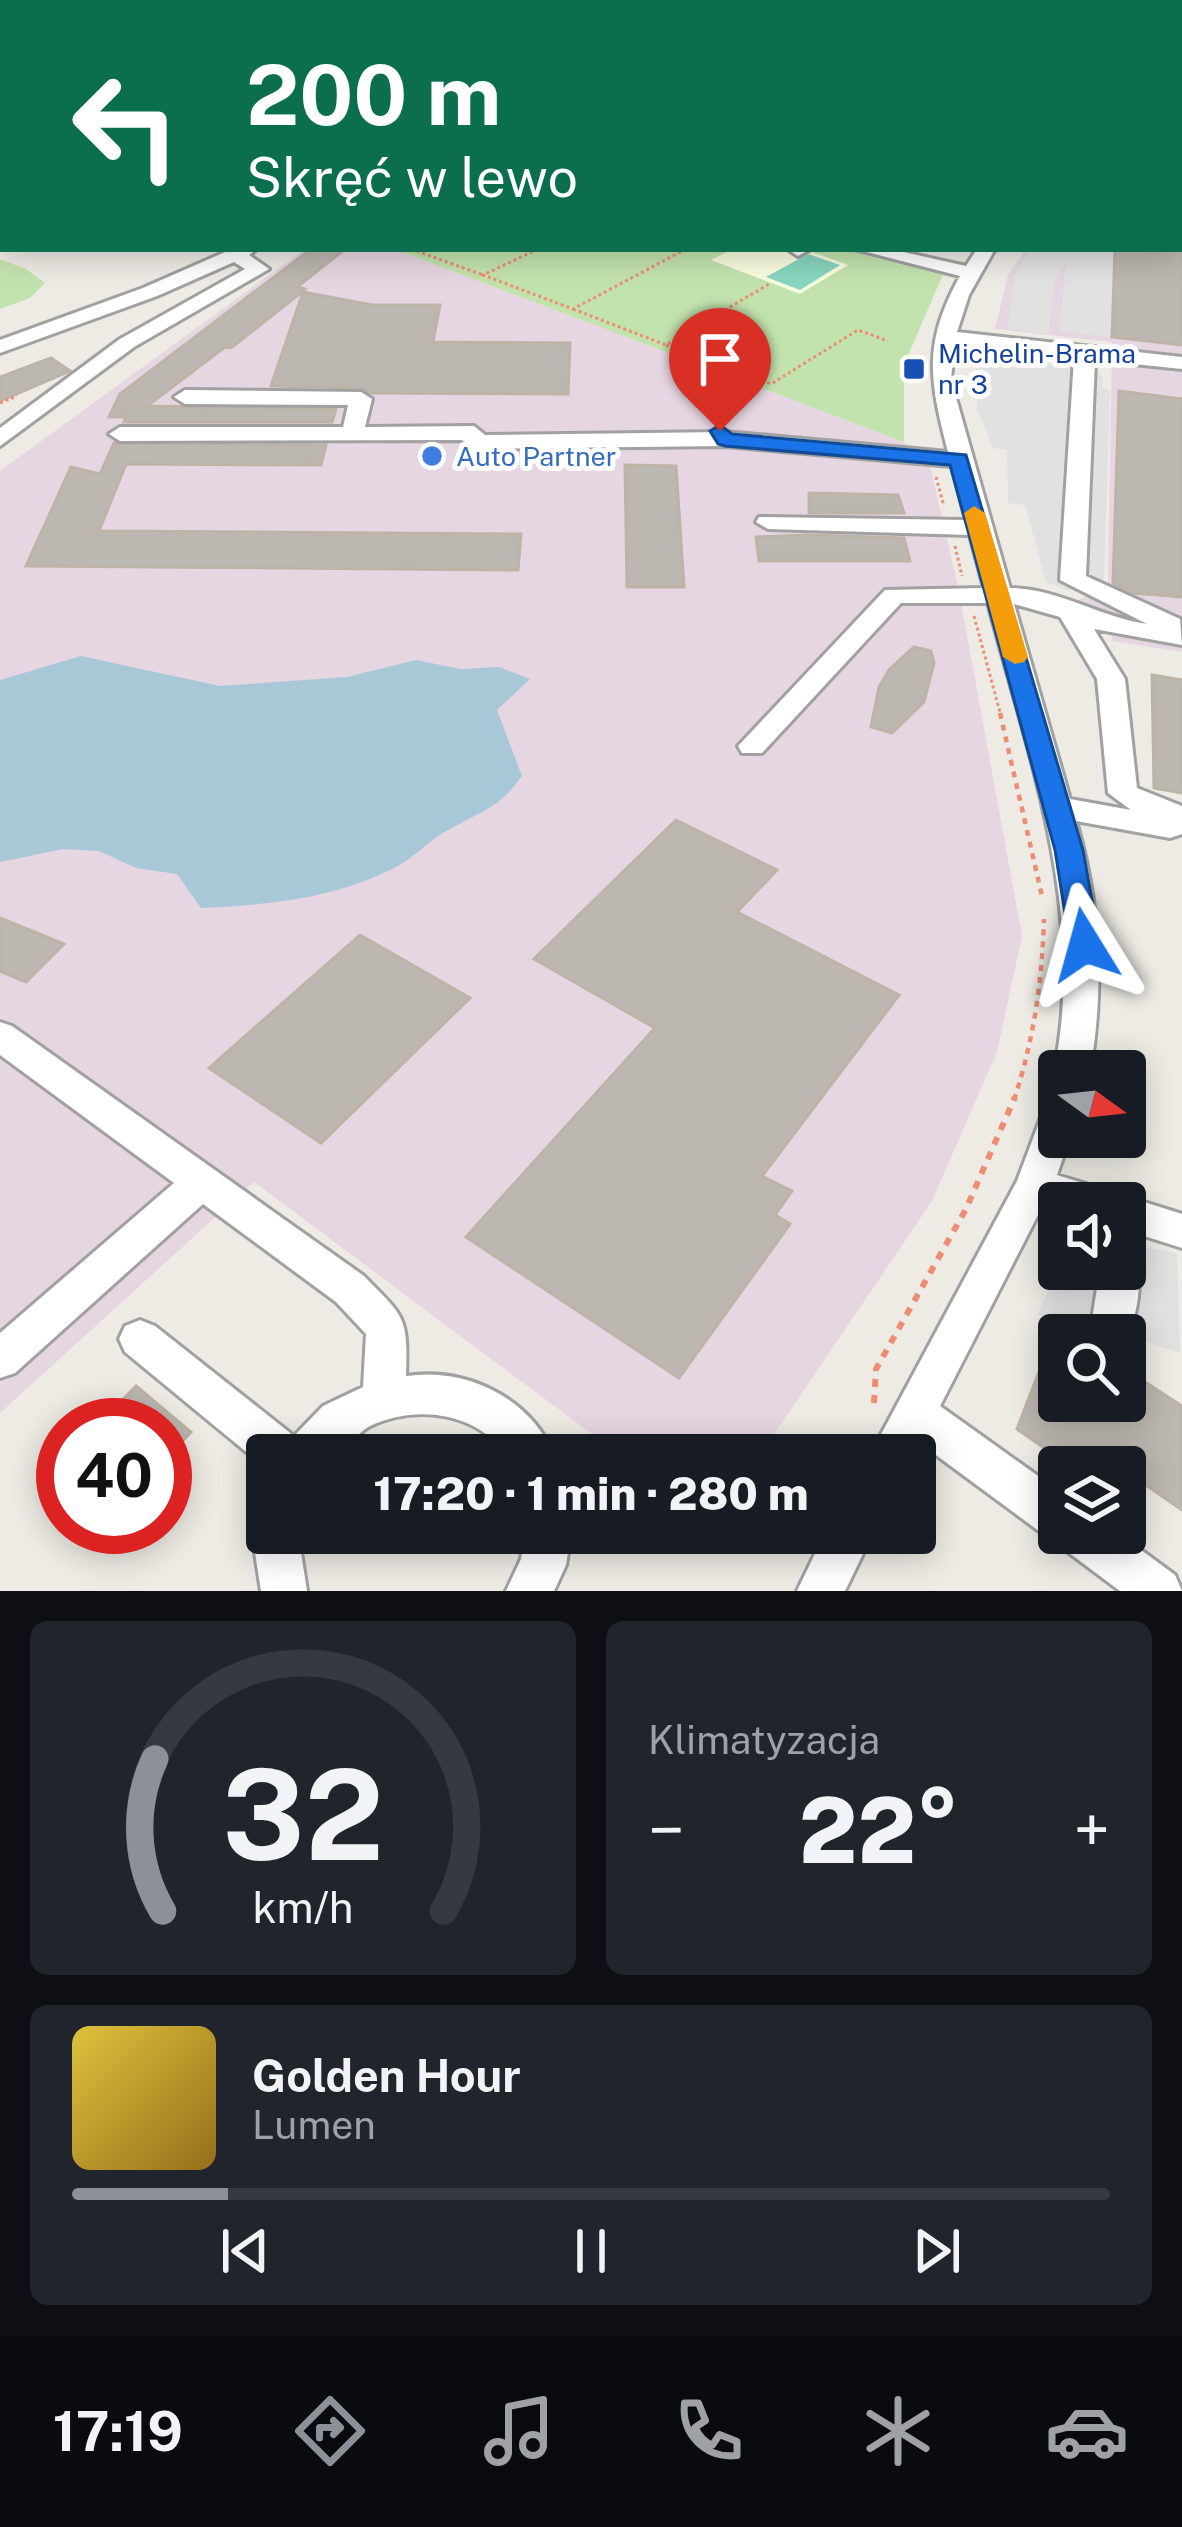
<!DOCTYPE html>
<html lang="pl">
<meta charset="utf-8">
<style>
:root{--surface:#171b24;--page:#20242c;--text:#f1f3f6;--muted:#9ea1a6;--line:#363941;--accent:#8c9099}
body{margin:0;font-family:"Public Sans",sans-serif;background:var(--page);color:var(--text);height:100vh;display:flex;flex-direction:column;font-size:45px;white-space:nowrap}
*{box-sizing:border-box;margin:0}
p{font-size:39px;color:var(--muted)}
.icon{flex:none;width:66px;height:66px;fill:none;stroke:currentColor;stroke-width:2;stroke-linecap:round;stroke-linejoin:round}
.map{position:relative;height:1591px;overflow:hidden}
.drawer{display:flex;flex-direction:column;gap:30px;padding:30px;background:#0d0f14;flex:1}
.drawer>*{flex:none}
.banner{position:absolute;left:0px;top:0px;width:1182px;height:252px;box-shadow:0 6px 30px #0003;background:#0b6e4f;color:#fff;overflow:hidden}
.needle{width:78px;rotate:105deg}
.controls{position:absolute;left:1038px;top:1050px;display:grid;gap:24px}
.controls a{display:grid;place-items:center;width:108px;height:108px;border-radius:12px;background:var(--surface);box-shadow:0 6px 30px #0003;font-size:60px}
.speed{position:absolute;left:36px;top:1398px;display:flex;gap:24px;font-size:60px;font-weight:700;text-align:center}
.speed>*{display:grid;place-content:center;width:156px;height:156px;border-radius:50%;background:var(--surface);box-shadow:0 6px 30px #0003;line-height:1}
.speed .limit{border:18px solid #d22;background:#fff;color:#111}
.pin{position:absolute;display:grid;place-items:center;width:102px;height:102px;color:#fff;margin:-123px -51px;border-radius:50% 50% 50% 0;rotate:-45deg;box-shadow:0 0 12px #0007}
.pin .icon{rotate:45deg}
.me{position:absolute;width:132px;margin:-66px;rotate:352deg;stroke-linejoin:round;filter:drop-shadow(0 0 9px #0008)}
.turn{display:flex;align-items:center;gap:42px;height:252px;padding:0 48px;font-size:54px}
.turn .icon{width:156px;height:156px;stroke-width:2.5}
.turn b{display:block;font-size:84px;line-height:102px}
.big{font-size:90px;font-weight:800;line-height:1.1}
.drawer .card{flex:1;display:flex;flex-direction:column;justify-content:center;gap:18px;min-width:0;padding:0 42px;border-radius:18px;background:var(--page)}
.drawer .dial{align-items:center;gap:0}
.dial svg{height:312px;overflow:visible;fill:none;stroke:var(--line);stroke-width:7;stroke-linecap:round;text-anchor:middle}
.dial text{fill:var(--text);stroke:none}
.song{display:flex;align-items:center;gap:36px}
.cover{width:144px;height:144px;border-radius:18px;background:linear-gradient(135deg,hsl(50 70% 55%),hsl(40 70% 35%))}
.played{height:12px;border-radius:6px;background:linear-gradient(90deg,var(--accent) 15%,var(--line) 15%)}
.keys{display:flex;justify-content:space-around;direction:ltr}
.heat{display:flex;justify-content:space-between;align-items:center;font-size:66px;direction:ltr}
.drawer .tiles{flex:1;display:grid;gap:30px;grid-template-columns:1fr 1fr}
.card:last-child{grid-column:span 2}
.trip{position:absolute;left:246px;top:1434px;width:690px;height:120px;border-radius:12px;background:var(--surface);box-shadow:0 6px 30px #0003;font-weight:800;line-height:120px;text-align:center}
.menu{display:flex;height:192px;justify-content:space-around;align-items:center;background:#090b0e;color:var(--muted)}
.menu .icon{width:84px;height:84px}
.menu .current{color:var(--accent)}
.menu b{font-size:54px;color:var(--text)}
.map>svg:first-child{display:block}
.industrial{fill:#e6d6e1}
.education{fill:#f9fcde}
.grass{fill:#c3e3ae}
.pitch{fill:#88d6bf}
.parking{fill:#e1e1e1}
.water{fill:#a8c8d7}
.building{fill:#bdb7b1;stroke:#bdb3a7;stroke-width:3}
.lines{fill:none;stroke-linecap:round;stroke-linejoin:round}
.minor-casing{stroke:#a1a1a1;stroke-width:6}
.path-far2{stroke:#ed8d75;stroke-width:3;stroke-dasharray:3 3;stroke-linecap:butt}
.path-far1{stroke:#ed8d75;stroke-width:4.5;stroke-dasharray:6 6;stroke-linecap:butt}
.path{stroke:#ed8d75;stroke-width:6;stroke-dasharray:8 8;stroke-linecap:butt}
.minor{fill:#fff;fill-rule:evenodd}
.route{fill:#1a73e8;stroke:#114b97;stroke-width:3}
.slow{fill:#f59e0b}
.transit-dot{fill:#1a4fb4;stroke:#fff;stroke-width:4.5}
.shop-dot{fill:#3f7fe0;stroke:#fff;stroke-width:4.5}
.labels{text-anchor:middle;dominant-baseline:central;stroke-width:10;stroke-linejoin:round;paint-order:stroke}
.far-transit-label{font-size:27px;fill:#164399;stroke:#fff;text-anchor:start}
.far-shop-label{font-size:27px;fill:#366cbe;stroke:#fff;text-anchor:start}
</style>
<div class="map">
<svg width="1182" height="1591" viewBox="0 0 1182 1591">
<rect width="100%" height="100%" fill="#edebe4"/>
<path class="industrial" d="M 1173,0 L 1182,0 L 1182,652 L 1112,641 L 1112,620 L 1073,603 L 1108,586 L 1112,342 L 995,329 L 1008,275 L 1026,249 L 1179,249 L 1179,3 Z
M 305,249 L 394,249 L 904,442 L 930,466 L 958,586 L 1022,936 L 997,1052 L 932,1201 L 760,1455 L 620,1455 L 254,1182 L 0,1413 L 0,471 Z"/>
<path class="education" d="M 732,249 L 812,249 L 849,265 L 801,294 L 710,260 Z"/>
<path class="grass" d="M 109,0 L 811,0 L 825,3 L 115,3 Z
M 394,249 L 732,249 L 711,260 L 800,294 L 848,265 L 809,251 L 812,249 L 848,249 L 944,272 L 904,365 L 904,442 Z
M 0,259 L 26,269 L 45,283 L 30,298 L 0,309 Z"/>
<path class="pitch" d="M 808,254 L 840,265 L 800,290 L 766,277 Z"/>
<path class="parking" d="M 1032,249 L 1115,249 L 1111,337 L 1059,331 L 1066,263 L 1055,280 L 1049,334 L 1008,328 L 1014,275 Z
M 975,356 L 1093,370 L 1103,377 L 1102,388 L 1110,391 L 1104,579 L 1069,591 L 1046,582 L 1025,505 L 1008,503 L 1007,450 L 993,448 L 977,410 Z
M 1125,1244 L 1177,1253 L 1180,1353 L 1125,1335 L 1037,1315 L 1059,1268 L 1125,1269 Z"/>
<path class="water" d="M 81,656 L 220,686 L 347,677 L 416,660 L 461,669 L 499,667 L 530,679 L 497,710 L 522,776 C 497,812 474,813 440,835 C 424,845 411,860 394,868 C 334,899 266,905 201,908 L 177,874 L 136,868 L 99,851 L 63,849 L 0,862 L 0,680 Z"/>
<path class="building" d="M 311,249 L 345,249 L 297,287 L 305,289 L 302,292 L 231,348 L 225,347 L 147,406 L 336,409 L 332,422 L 124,422 L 126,417 L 109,417 L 120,394 Z
M 1115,249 L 1182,249 L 1182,345 L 1112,337 Z
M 303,292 L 372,305 L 440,305 L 433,342 L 570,343 L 568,394 L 370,393 L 361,388 L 271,386 Z
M 51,358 L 70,371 L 0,401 L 0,377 Z
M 1119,391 L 1182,399 L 1182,597 L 1133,593 L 1113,583 Z
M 114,443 L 326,445 L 321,465 L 126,464 L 99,531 L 521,534 L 518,570 L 26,566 L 71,467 L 100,474 Z
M 625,465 L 676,466 L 684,587 L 627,587 Z
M 809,493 L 898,495 L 904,513 L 809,513 Z
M 809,535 L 904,538 L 910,561 L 759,561 L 756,537 Z
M 914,647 L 931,651 L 934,663 L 924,702 L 892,733 L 871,727 L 879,687 L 889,670 Z
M 1152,675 L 1182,680 L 1182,793 L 1154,788 Z
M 676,820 L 777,870 L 737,912 L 899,995 L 762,1176 L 792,1191 L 775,1215 L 790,1224 L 679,1378 L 466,1237 L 655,1028 L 534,959 Z
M 0,918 L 64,944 L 26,982 L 0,971 Z
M 360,935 L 470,998 L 321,1143 L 209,1068 Z
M 1057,1325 L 1059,1401 L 1125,1401 L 1125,1369 L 1182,1406 L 1182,1510 L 1091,1447 L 1077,1467 L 1072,1467 L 1017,1429 Z
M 136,1386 L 191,1432 L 165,1459 L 165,1425 L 98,1425 Z"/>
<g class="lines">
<defs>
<path id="minor" d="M 1075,0 L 1152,0 L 1149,3 Z
M 0,221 L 3,221 L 3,232 L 0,232 Z
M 232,249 L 257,249 L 249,255 L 269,269 L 134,347 L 0,446 L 0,428 L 120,339 L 245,269 L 234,262 L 157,296 L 0,353 L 0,340 L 143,288 Z
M 811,249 L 798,256 L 789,250 L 789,249 Z
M 855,249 L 890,249 L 966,266 L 977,249 L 995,249 L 969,295 L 957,332 L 1182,357 L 1182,369 L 1095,360 L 1086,576 L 1180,619 L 1182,645 L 1094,629 L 1125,679 L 1137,788 L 1182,806 L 1182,834 L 1170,838 L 1076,821 C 1100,904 1105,986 1090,1071 L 1059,1071 L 1059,1080 L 1054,1071 C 1087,910 1029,758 988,603 L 901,603 L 762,753 L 742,753 L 738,746 L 885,590 L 984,588 L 970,535 L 768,529 L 756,522 L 759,517 L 966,520 L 952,466 L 725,446 L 473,449 L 462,440 L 120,441 L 109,434 L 120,427 L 343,427 L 348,405 L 185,404 L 174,397 L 185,390 L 361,392 L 372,399 L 365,427 L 474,426 L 485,435 L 725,432 L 948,452 C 929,379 923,343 960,276 ZM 954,344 L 1074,358 L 1060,580 L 1147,624 C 1100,617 1057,588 1010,588 L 951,380 ZM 1014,604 L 1060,617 L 1097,679 L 1108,793 L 1131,810 L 1070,799 Z
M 0,1022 L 12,1026 L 364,1276 C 405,1318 408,1316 406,1376 C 467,1367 530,1398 554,1455 L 506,1455 C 477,1412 416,1404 370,1426 C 357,1433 346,1450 333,1455 C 318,1462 284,1455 267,1455 L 267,1469 L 125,1352 L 119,1339 L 125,1326 L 140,1320 L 155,1326 L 294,1436 L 323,1406 L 363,1387 L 366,1334 L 336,1302 L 203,1204 L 15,1373 L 0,1378 L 0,1333 L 174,1183 L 0,1055 Z
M 1059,1100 L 1059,1137 L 1070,1137 L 1057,1175 L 1109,1191 L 1113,1201 L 1125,1196 L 1182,1214 L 1182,1248 L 1125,1230 L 1125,1203 L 1059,1203 L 1059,1208 L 1044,1203 L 940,1406 L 1059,1491 L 1059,1533 L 1118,1533 L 1175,1575 L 1182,1591 L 1120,1591 L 1064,1549 L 1060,1540 L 1043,1534 L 921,1444 L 915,1455 L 870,1455 L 1017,1181 L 1046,1104 Z
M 1125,1253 L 1134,1256 C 1144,1279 1137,1319 1125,1340 L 1125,1335 L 1096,1335 L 1091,1326 L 1100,1269 L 1125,1269 Z
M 267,1514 L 267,1533 L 298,1533 L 307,1591 L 261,1591 L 252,1533 L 259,1517 Z
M 525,1533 L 571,1533 L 566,1565 L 554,1591 L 506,1591 L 521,1559 Z
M 825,1533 L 873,1533 L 845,1591 L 797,1591 Z"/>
</defs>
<use href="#minor" class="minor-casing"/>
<path class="path-far2" d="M 83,0 L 89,3
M 127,0 L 133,3
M 426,0 L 438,3
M 801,0 L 815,3
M 186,3 L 195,0
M 290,3 L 300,0
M 396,3 L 405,0
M 499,3 L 508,0
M 606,3 L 614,0
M 714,3 L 721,0
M 841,3 L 847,0
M 411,249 L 483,275
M 538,249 L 483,275 L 573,309 L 686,249
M 573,309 L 666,345 L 769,284
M 666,345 L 771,384 L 858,330 L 888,341
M 0,403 L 17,396
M 936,477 L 944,506
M 955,546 L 962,576
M 974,616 L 1001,716"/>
<path class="path-far1" d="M 1000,713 L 1042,896
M 1014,1100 C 1034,1039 1042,982 1044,919"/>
<path class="path" d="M 874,1403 L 876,1369 L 966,1209 L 1015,1097"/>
<use href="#minor" class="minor"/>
</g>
<path class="route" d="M 720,425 L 732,434 L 966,455 L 1083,850 L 1100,945 L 1096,953 L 1074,953 L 1070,945 L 1055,850 L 950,465 L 725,446 L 718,444 L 710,431 Z"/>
<path class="slow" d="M 974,506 L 985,513 L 1028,657 L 1024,662 L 1015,664 L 1003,657 L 964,513 Z"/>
<rect class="transit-dot" x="902" y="357" width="24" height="24" rx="6"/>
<circle class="shop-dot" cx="432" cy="456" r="12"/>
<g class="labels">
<g class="far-transit-label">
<text x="938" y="353">Michelin-Brama<tspan x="938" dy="31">nr 3</tspan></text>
</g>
<g class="far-shop-label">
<text x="456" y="456">Auto Partner</text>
</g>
</g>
</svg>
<div class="controls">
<a><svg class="needle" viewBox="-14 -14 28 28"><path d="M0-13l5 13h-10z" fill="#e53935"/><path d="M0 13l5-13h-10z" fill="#9ea1a6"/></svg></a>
<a><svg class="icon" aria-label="sound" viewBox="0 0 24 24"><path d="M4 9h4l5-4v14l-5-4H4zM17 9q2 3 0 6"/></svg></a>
<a><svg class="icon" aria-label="search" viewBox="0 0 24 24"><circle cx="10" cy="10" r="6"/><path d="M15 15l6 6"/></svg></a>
<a><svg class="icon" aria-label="layers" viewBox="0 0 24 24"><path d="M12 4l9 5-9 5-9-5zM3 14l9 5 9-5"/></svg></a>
</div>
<div class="speed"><div class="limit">40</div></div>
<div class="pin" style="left:720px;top:431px;background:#d93025"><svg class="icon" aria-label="arrive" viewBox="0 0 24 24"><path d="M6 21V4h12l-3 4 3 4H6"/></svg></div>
<svg class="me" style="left:1085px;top:945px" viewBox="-20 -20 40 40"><path d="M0-17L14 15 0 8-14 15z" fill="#1a73e8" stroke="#fff" stroke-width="4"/></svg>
<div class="trip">17:20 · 1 min · 280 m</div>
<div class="banner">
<div class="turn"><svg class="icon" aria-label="left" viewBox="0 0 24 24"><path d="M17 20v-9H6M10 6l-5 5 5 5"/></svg><div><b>200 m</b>Skręć w lewo</div></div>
</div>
</div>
<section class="drawer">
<div class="tiles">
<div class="card dial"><svg viewBox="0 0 100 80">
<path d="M14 69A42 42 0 1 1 86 69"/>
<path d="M14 69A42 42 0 0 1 12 30" stroke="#8c9099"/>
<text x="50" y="56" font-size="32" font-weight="700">32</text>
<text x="50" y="72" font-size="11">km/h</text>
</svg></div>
<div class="card"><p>Klimatyzacja</p>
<div class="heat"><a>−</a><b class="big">22°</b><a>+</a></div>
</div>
<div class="card">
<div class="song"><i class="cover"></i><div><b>Golden Hour</b><p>Lumen</p></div></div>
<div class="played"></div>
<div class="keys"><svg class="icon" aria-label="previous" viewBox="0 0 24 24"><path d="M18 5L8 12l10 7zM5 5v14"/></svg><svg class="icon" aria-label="pause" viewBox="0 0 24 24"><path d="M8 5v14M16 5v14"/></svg><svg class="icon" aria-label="next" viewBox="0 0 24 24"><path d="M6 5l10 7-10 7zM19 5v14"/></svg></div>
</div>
</div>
</section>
<nav class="menu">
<b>17:19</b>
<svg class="icon current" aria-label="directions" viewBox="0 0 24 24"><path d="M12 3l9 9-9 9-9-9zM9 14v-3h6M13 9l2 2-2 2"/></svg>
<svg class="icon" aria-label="music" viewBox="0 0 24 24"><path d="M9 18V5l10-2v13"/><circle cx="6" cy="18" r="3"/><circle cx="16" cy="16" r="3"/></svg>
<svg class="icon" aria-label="phone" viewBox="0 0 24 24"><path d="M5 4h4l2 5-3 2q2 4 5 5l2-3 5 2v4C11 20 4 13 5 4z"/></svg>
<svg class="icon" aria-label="climate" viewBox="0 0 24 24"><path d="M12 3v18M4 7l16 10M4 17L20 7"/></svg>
<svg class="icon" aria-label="car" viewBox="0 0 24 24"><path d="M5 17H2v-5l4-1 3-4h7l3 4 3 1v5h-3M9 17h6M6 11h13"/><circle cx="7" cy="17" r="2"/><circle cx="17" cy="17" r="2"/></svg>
</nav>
